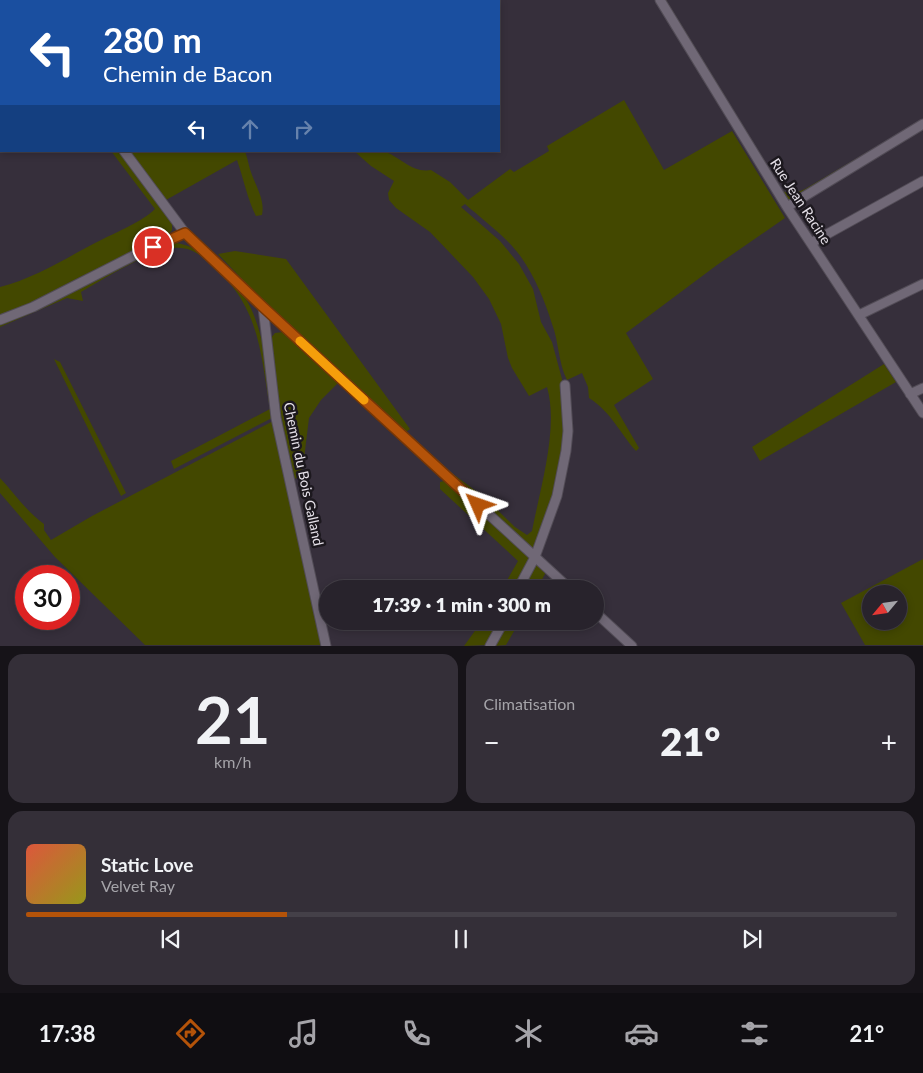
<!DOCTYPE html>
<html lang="fr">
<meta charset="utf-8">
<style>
:root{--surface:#28232c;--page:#342f38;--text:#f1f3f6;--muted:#a5a4a9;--line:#444048;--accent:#b45309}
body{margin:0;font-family:Lato,sans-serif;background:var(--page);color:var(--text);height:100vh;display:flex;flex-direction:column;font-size:19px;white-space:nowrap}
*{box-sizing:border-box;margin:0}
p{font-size:16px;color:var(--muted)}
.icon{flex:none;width:28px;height:28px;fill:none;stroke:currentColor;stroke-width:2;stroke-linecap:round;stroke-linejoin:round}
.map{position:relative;height:646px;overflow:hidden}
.panel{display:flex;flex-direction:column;gap:8px;padding:8px;background:#161318;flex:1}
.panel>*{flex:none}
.guide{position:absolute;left:0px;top:0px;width:500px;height:152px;box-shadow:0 2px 8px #0003,0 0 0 1px var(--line);background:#1a4fa0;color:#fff;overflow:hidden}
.needle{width:32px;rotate:241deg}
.buttons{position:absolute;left:862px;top:585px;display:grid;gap:10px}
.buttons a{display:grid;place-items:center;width:45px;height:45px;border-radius:50%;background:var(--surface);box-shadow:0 2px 8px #0003,0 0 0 1px var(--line);font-size:25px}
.speed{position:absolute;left:15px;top:565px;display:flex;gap:10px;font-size:25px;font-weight:700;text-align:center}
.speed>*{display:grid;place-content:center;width:65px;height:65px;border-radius:50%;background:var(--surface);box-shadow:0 2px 8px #0003,0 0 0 1px var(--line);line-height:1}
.speed .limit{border:8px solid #d22;background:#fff;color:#111}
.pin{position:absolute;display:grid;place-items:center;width:42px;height:42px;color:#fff;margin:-21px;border:2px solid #fff;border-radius:50%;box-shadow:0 1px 5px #0007}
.me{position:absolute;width:55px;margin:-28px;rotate:313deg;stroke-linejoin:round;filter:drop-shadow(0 0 4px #0008)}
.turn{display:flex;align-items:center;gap:18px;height:105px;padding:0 20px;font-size:22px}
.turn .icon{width:65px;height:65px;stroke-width:2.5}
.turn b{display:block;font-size:35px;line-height:42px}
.lanes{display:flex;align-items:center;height:48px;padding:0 20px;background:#0003;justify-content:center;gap:25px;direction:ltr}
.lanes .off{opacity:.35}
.big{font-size:38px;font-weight:800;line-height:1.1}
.panel .card{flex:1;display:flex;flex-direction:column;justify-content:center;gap:8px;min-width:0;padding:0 18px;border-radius:15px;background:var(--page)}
.panel .dial{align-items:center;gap:0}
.dial b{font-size:65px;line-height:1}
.song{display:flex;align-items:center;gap:15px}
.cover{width:60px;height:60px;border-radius:8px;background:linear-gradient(135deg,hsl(10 70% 55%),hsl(60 70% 35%))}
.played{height:5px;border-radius:2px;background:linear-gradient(90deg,var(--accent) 30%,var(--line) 30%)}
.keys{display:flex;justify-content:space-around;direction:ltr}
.heat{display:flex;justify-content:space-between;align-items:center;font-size:28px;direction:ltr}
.panel .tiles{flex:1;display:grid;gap:8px;grid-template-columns:1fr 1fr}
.card:last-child{grid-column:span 2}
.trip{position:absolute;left:319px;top:580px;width:285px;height:50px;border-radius:25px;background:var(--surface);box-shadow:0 2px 8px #0003,0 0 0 1px var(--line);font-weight:800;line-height:50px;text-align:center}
.dock{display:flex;height:80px;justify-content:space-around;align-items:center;background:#100e12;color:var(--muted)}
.dock .icon{width:35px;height:35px}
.dock .on{color:var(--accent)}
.dock b{font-size:22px;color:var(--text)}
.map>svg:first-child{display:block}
.green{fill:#434800;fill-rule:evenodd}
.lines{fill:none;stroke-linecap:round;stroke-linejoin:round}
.street-casing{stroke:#524c56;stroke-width:11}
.street{stroke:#706876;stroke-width:9}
.route-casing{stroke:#753606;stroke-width:12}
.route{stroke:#b45309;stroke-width:9}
.slow{stroke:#f59e0b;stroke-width:9}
.labels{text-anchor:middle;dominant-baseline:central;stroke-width:5;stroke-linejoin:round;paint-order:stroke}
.street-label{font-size:14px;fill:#e6e1e9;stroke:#1c181e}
</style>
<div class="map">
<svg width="923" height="646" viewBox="0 0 923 646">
<rect width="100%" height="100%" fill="#362f3b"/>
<path class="green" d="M 664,0 L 666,0 L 783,191 L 791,195 L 805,189 L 923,119 L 923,120 L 789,201 L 784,196 Z
M 624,100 L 664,170 L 732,131 L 785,218 L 717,265 L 626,333 L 653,379 L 614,405 L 639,448 L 636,451 C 619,432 612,413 589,398 L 588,387 L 582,373 L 567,380 C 558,362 559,342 552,324 C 545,301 535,277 521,257 C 508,238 483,220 465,204 L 461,207 L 500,241 L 519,264 L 533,289 L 541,322 L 552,342 L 562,379 L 565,397 L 566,436 L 555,495 L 533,550 L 272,310 L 218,254 L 235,251 L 286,259 L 410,429 L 406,432 L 449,471 L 476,491 L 480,493 L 515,527 L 527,535 L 532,531 C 540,489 559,428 547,387 L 529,396 L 512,368 L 508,358 L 501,324 L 489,299 L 473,277 L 430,232 L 396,208 L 389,200 L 388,193 L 394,181 L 371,166 L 354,151 C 363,151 378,149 386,152 C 402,159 413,173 431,170 L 450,182 L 468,200 L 510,169 L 514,172 L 549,151 L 547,146 Z
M 111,151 L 119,151 L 172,221 L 172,230 L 168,235 L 157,241 L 84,275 L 14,311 L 0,315 L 0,287 C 36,278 69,256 101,240 C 117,232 143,221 155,209 Z
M 128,151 L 245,151 C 248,159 249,168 252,175 C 257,188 265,201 262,215 L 256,216 C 248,201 243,177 237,160 L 166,200 Z
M 176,243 C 195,246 204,254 218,267 C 227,276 237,285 244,296 C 265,328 268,377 274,415 L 270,419 L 174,469 L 171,461 L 270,409 C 260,350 260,307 211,264 C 201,255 189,246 174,248 C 148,251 105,278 81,292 L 83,301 L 67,298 L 0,327 L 0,323 L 165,246 Z
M 283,332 L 292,338 L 339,382 L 321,400 L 309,418 L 303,467 L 297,478 L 294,479 L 281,416 L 270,339 L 275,333 Z
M 54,359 L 60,362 L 126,493 L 121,496 Z
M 884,364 L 896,382 L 760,461 L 752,447 Z
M 275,420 L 294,522 L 321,645 L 145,645 L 55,557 L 0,493 L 0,478 C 15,494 26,511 44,524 L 44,530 L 51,540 L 92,516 Z
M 444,481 L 448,483 L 523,551 L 529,559 L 515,589 L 502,589 L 518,561 L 440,489 L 440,482 Z
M 923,559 L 923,645 L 865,645 L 841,603 ZM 871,594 L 899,594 L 899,621 L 871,621 Z
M 538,564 L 546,572 L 537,589 L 522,589 L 532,569 Z
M 482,621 L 499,621 L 486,645 L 464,646 Z
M 506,621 L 520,621 L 506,645 L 493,646 Z"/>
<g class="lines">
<defs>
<path id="street" d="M 660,0 L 787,207 L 923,413
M 403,1 L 405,0
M 0,83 L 1,84
M 124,151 L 185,233 L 263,307 L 570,589
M 787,207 L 923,124
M 811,243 L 923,181
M 263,307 L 276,418 L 326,646
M 859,315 L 923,284
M 0,320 L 33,307 L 137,254 L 185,233
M 910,394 L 923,388
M 518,589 L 535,557 L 557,496 L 566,451 L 568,431 L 565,385
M 595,612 L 632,646
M 490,646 L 504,621"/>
</defs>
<use href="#street" class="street-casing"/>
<use href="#street" class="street"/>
</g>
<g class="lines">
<defs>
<path id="route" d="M 153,247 L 185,233 L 263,307 L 478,505"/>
</defs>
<use href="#route" class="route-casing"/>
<use href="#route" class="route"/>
<path class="slow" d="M 300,341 L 364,400"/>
</g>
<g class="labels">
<g class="street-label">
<text transform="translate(801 201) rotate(57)">Rue Jean Racine</text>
<text transform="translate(304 474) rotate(78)">Chemin du Bois Galland</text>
</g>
</g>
</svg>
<div class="buttons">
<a><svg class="needle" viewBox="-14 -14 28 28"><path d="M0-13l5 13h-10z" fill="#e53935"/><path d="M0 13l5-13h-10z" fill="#a5a4a9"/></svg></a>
</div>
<div class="speed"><div class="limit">30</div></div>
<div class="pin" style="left:153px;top:247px;background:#d93025"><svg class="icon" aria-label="arrive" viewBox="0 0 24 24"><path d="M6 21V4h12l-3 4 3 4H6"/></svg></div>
<svg class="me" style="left:478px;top:505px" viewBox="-20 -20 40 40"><path d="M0-17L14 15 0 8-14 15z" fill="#b45309" stroke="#fff" stroke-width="4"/></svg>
<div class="trip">17:39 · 1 min · 300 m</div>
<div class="guide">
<div class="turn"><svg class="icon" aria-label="left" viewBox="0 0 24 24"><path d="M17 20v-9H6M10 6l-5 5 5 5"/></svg><div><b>280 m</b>Chemin de Bacon</div></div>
<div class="lanes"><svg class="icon" aria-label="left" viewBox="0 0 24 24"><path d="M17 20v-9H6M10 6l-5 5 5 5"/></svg><svg class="icon off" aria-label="ahead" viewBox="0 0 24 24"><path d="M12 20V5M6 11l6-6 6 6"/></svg><svg class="icon off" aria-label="right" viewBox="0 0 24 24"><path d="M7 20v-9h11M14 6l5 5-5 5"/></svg></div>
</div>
</div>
<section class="panel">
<div class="tiles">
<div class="card dial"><b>21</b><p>km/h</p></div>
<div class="card"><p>Climatisation</p>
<div class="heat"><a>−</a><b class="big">21°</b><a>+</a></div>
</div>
<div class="card">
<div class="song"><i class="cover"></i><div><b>Static Love</b><p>Velvet Ray</p></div></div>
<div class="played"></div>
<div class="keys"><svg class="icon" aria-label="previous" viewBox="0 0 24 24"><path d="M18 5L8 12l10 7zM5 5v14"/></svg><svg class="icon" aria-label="pause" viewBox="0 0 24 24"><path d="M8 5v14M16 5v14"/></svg><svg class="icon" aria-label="next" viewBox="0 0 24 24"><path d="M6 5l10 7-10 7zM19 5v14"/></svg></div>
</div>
</div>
</section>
<nav class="dock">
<b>17:38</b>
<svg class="icon on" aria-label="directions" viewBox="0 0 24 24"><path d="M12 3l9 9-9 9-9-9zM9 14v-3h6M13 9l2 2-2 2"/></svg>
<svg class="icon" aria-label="music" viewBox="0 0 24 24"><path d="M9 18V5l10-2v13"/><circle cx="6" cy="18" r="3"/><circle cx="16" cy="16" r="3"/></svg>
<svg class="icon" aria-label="phone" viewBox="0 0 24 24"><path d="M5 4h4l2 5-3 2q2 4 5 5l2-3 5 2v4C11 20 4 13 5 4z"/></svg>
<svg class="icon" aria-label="climate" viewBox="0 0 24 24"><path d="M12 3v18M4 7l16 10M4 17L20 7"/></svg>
<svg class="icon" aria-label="car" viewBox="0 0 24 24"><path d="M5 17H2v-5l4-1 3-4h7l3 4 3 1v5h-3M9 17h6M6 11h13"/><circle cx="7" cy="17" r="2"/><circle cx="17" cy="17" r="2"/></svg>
<svg class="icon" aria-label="filters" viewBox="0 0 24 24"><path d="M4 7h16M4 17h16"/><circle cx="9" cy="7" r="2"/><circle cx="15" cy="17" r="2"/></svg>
<b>21°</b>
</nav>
